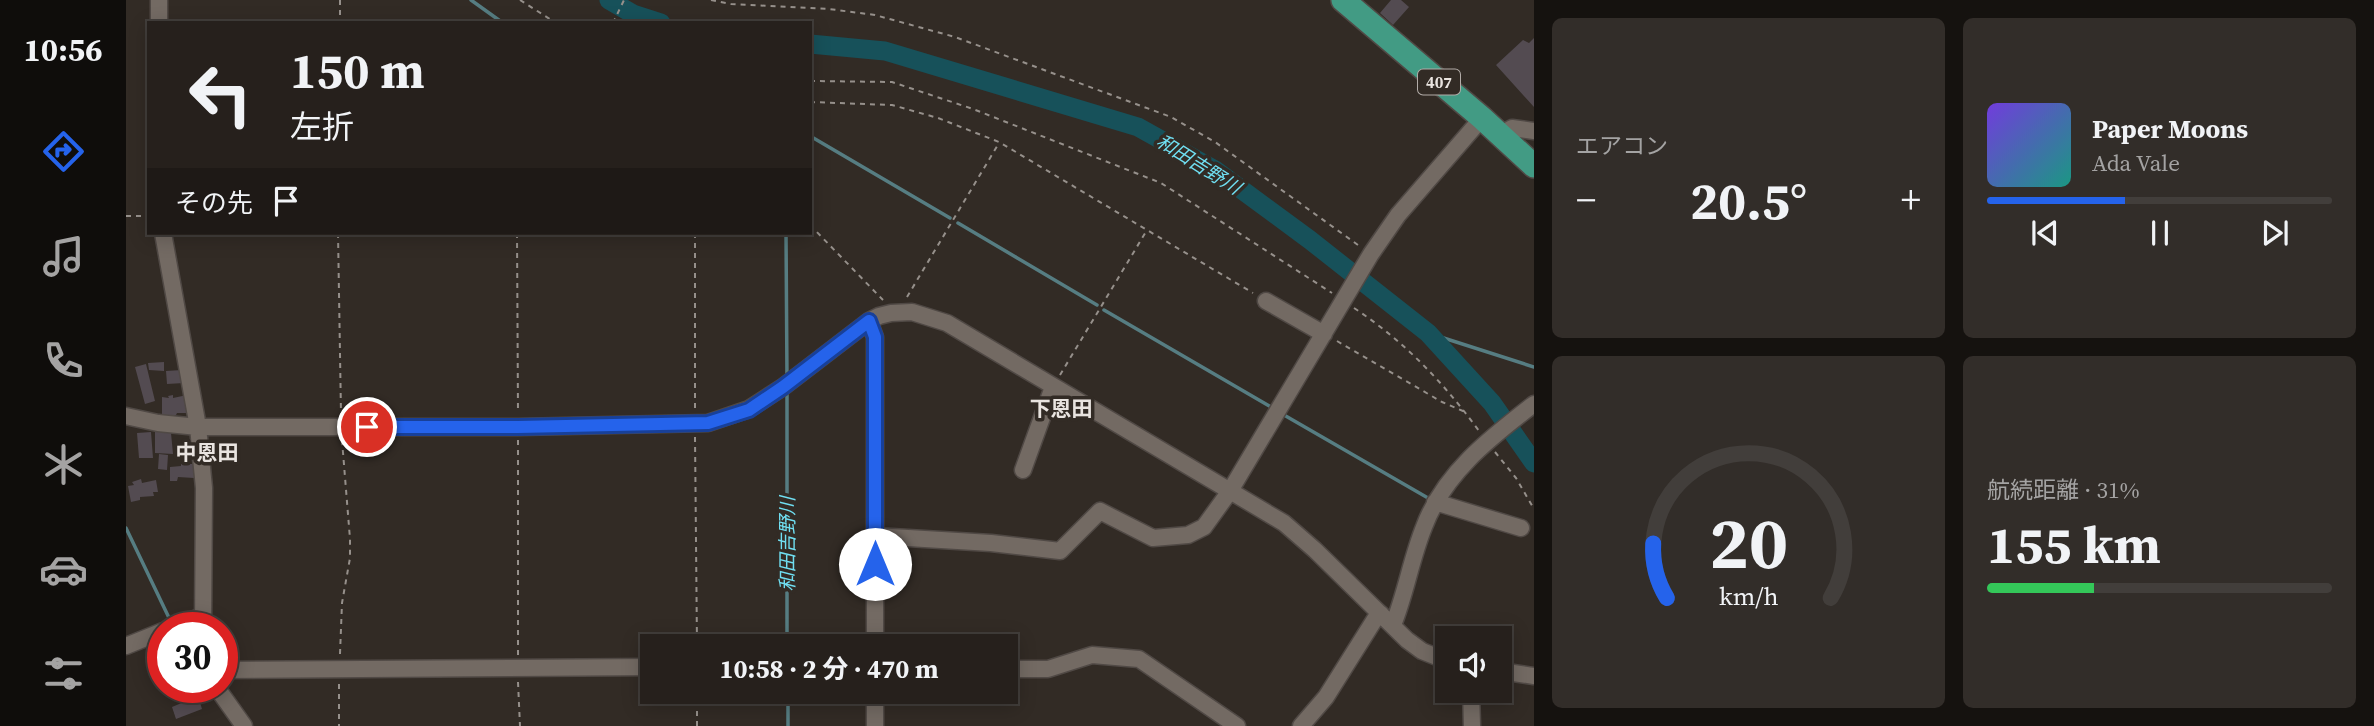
<!DOCTYPE html>
<html lang="ja">
<meta charset="utf-8">
<style>
:root{--surface:#26201c;--page:#322d29;--text:#f1f3f6;--muted:#a4a3a3;--line:#423e3b;--accent:#2563eb}
body{margin:0;font-family:"Source Serif 4","Noto Sans JP",serif;background:var(--page);color:var(--text);height:100vh;display:flex;flex-direction:column;font-size:26px;white-space:nowrap}
*{box-sizing:border-box;margin:0}
p{font-size:23px;color:var(--muted)}
.icon{flex:none;width:38px;height:38px;fill:none;stroke:currentColor;stroke-width:2;stroke-linecap:round;stroke-linejoin:round}
.map{position:relative;flex:1;overflow:hidden}
.panel{display:flex;flex-direction:column;gap:18px;padding:18px;background:#15120f;width:840px}
.panel>*{flex:none}
.hud{position:absolute;left:21px;top:21px;width:665px;height:214px;border-radius:0px;box-shadow:0 4px 18px #0003,0 0 0 2px var(--line);background:#26201c;color:var(--text);overflow:hidden}
.fabs{position:absolute;left:1309px;top:626px;display:grid;gap:14px}
.fabs a{display:grid;place-items:center;width:77px;height:77px;border-radius:0px;background:var(--surface);box-shadow:0 4px 18px #0003,0 0 0 2px var(--line);font-size:35px}
.speed{position:absolute;left:21px;top:612px;display:flex;gap:14px;font-size:35px;font-weight:700;text-align:center}
.speed>*{display:grid;place-content:center;width:91px;height:91px;border-radius:50%;background:var(--surface);box-shadow:0 4px 18px #0003,0 0 0 2px var(--line);line-height:1}
.speed .limit{border:10px solid #d22;background:#fff;color:#111}
.pin{position:absolute;display:grid;place-items:center;width:60px;height:60px;color:#fff;margin:-30px;border:4px solid #fff;border-radius:50%;box-shadow:0 2px 7px #0007}
.me{position:absolute;width:77px;margin:-38px;rotate:0deg;stroke-linejoin:round;filter:drop-shadow(0 0 5px #0008)}
.turn{display:flex;align-items:center;gap:24px;height:147px;padding:0 28px;font-size:32px}
.turn .icon{width:91px;height:91px;stroke-width:2.5}
.turn b{display:block;font-size:49px;line-height:60px}
.then{display:flex;align-items:center;height:66px;padding:0 28px;background:#0003;gap:14px;font-size:26px}
.big{font-size:52px;font-weight:700;line-height:1.1}
.panel .widget{flex:1;display:flex;flex-direction:column;justify-content:center;gap:10px;min-width:0;padding:0 24px;border-radius:10px;background:var(--page)}
.panel .dial{align-items:center;gap:0}
.dial svg{height:182px;overflow:visible;fill:none;stroke:var(--line);stroke-width:7;stroke-linecap:round;text-anchor:middle}
.dial text{fill:var(--text);stroke:none}
.song{display:flex;align-items:center;gap:21px}
.cover{width:84px;height:84px;border-radius:10px;background:linear-gradient(135deg,hsl(260 70% 55%),hsl(170 70% 35%))}
.played{height:7px;border-radius:4px;background:linear-gradient(90deg,var(--accent) 40%,var(--line) 40%)}
.keys{display:flex;justify-content:space-around;direction:ltr}
.heat{display:flex;justify-content:space-between;align-items:center;font-size:38px;direction:ltr}
.charge{height:10px;border-radius:5px;background:linear-gradient(90deg,#34c759 31%,var(--line) 0)}
.panel .tiles{flex:1;display:grid;gap:18px;grid-template-columns:repeat(2,1fr)}
.trip{position:absolute;left:514px;top:634px;width:378px;height:70px;border-radius:0px;background:var(--surface);box-shadow:0 4px 18px #0003,0 0 0 2px var(--line);font-weight:700;line-height:70px;text-align:center}
main{display:flex;flex:1;min-height:0}
.menu{display:flex;flex-direction:column;width:126px;justify-content:space-around;align-items:center;background:#0f0d0b;color:var(--muted)}
.menu .icon{width:49px;height:49px}
.menu .current{color:var(--accent)}
.menu b{font-size:32px;color:var(--text)}
.map>svg:first-child{display:block}
.lines{fill:none;stroke-linecap:round;stroke-linejoin:round}
.stream{stroke:#567d82;stroke-width:3.5}
.river{stroke:#17515a;stroke-width:19}
.building{fill:#534b51}
.minor-casing{stroke:#504945;stroke-width:19}
.highway-casing{stroke:#504945;stroke-width:26}
.path{stroke:#96908b;stroke-width:2;stroke-dasharray:5 5;stroke-linecap:butt}
.minor{stroke:#736a63;stroke-width:16}
.highway{stroke:#429b84;stroke-width:23}
.route-casing{stroke:#184099;stroke-width:18}
.route{stroke:#2563eb;stroke-width:12}
.labels{text-anchor:middle;dominant-baseline:central;stroke-width:7;stroke-linejoin:round;paint-order:stroke}
.shield{fill:#322b25;stroke:#b2aca8;stroke-width:2}
.shield-label{font-size:16px;font-weight:bold;fill:#e9e4e0}
.water-label{font-size:19px;font-style:italic;fill:#70dff2;stroke:#322b25}
.quarter-label{font-size:21px;font-weight:bold;fill:#e9e4e0;stroke:#322b25}
</style>
<main>
<nav class="menu">
<b>10:56</b>
<svg class="icon current" aria-label="directions" viewBox="0 0 24 24"><path d="M12 3l9 9-9 9-9-9zM9 14v-3h6M13 9l2 2-2 2"/></svg>
<svg class="icon" aria-label="music" viewBox="0 0 24 24"><path d="M9 18V5l10-2v13"/><circle cx="6" cy="18" r="3"/><circle cx="16" cy="16" r="3"/></svg>
<svg class="icon" aria-label="phone" viewBox="0 0 24 24"><path d="M5 4h4l2 5-3 2q2 4 5 5l2-3 5 2v4C11 20 4 13 5 4z"/></svg>
<svg class="icon" aria-label="climate" viewBox="0 0 24 24"><path d="M12 3v18M4 7l16 10M4 17L20 7"/></svg>
<svg class="icon" aria-label="car" viewBox="0 0 24 24"><path d="M5 17H2v-5l4-1 3-4h7l3 4 3 1v5h-3M9 17h6M6 11h13"/><circle cx="7" cy="17" r="2"/><circle cx="17" cy="17" r="2"/></svg>
<svg class="icon" aria-label="filters" viewBox="0 0 24 24"><path d="M4 7h16M4 17h16"/><circle cx="9" cy="7" r="2"/><circle cx="15" cy="17" r="2"/></svg>
</nav>
<div class="map">
<svg width="1408" height="726" viewBox="0 0 1408 726">
<rect width="100%" height="100%" fill="#322b25"/>
<g class="lines">
<path class="stream" d="M 345,0 L 377,23
M 684,136 L 824,218
M 832,223 L 971,305
M 660,233 L 661,378
M 978,310 L 1145,407
M 1302,333 L 1408,367
M 661,389 L 661,646
M 1158,415 L 1302,498
M 0,528 L 45,622
M 662,691 L 662,726"/>
<path class="river" d="M 483,0 L 507,14 L 535,23
M 684,44 L 759,51 L 1012,127 L 1089,170 L 1184,240 L 1302,333 L 1366,403 L 1408,463"/>
</g>
<path class="building" d="M 1265,0 L 1275,0 L 1283,7 L 1267,25 L 1254,13 Z
M 1408,38 L 1408,107 L 1370,65 L 1397,40 L 1403,43 Z
M 38,362 L 38,371 L 23,370 L 22,363 Z
M 20,364 L 29,401 L 19,404 L 9,367 Z
M 56,370 L 58,383 L 41,384 L 40,371 Z
M 47,395 L 47,398 L 61,395 L 63,413 L 51,413 L 50,415 L 36,417 L 36,397 L 43,398 L 42,396 Z
M 29,430 L 45,433 L 47,454 L 29,453 Z
M 25,432 L 27,458 L 13,458 L 11,433 Z
M 33,454 L 42,455 L 41,470 L 32,469 Z
M 55,464 L 68,464 L 68,478 L 52,477 L 51,481 L 44,481 L 44,467 L 55,466 Z
M 15,479 L 16,483 L 30,480 L 32,492 L 27,492 L 28,496 L 14,497 L 14,500 L 5,502 L 2,486 L 8,485 L 6,482 Z
M 68,693 L 69,697 L 72,696 L 76,709 L 50,719 L 46,707 L 65,699 L 63,695 Z"/>
<g class="lines">
<defs>
<path id="minor" d="M 33,0 L 33,23
M 1373,135 L 1386,128 L 1408,131
M 37,233 L 72,427 L 78,488 L 77,628
M 1140,301 L 1198,334
M 743,321 L 749,337 L 749,646
M 0,416 L 32,423 L 72,427 L 392,427 L 582,423 L 623,409 L 657,387 L 743,321 L 753,316 L 765,313 L 786,312 L 821,323 L 1158,523 L 1189,550 L 1281,640 L 1296,651 L 1321,661
M 897,470 L 927,387
M 1309,502 L 1395,528
M 749,536 L 865,543 L 934,551 L 974,511 L 1027,538 L 1062,535 L 1078,527 L 1104,491 L 1245,254 L 1272,215 L 1356,118
M 1267,625 C 1280,593 1285,559 1298,527 C 1318,473 1364,438 1408,404
M 43,628 L 77,616
M 0,646 L 37,631
M 880,669 L 922,669 L 966,655 L 1013,659 L 1111,726
M 96,670 L 527,667
M 1374,671 L 1408,676
M 91,688 L 118,726
M 1345,691 L 1346,726
M 749,726 L 749,691
M 1175,726 L 1200,697 L 1249,619 L 1255,614"/>
<path id="highway" d="M 1217,0 L 1356,118 L 1408,166"/>
</defs>
<use href="#minor" class="minor-casing"/>
<use href="#highway" class="highway-casing"/>
<path class="path" d="M 214,0 L 214,23
M 394,0 L 430,23
M 585,0 L 605,4 L 703,9 L 749,15 L 829,37 L 1045,117 L 1089,142 L 1232,245
M 487,23 L 498,0
M 684,81 L 766,82 L 847,109 L 1035,183 L 1206,293
M 684,102 L 766,105 L 812,118 L 873,142 L 1127,293
M 0,216 L 23,216
M 684,225 L 757,300
M 212,233 L 215,414
M 391,233 L 392,413
M 569,233 L 569,410
M 781,297 L 873,143
M 1228,308 C 1278,341 1318,383 1353,431
M 1211,341 L 1316,402 L 1337,411
M 934,375 L 1021,230
M 569,437 L 571,646
M 392,440 L 392,655
M 1369,452 L 1390,478 L 1408,509
M 214,654 L 216,603 L 224,558 L 224,539 L 216,440
M 392,682 L 394,726
M 213,684 L 213,726
M 571,691 L 571,726"/>
<use href="#minor" class="minor"/>
<use href="#highway" class="highway"/>
</g>
<g class="lines">
<defs>
<path id="route" d="M 241,427 L 392,427 L 582,423 L 623,410 L 657,387 L 743,321 L 749,337 L 749,564"/>
</defs>
<use href="#route" class="route-casing"/>
<use href="#route" class="route"/>
</g>
<g class="labels">
<rect class="shield" x="1292" y="69.5" width="42" height="25" rx="5"/>
<g class="shield-label">
<text x="1313" y="82">407</text>
</g>
<g class="water-label">
<text transform="translate(1073 164) rotate(32)">和田吉野川</text>
<text transform="translate(661 544) rotate(-90)">和田吉野川</text>
</g>
<g class="quarter-label">
<text x="935" y="408">下恩田</text>
<text x="81" y="452">中恩田</text>
</g>
</g>
</svg>
<div class="fabs">
<a><svg class="icon" aria-label="sound" viewBox="0 0 24 24"><path d="M4 9h4l5-4v14l-5-4H4zM17 9q2 3 0 6"/></svg></a>
</div>
<div class="speed"><div class="limit">30</div></div>
<div class="pin" style="left:241px;top:427px;background:#d93025"><svg class="icon" aria-label="arrive" viewBox="0 0 24 24"><path d="M6 21V4h12l-3 4 3 4H6"/></svg></div>
<svg class="me" style="left:749px;top:564px" viewBox="-20 -20 40 40"><circle r="19" fill="#fff"/><path d="M0-13L10 11 0 6-10 11z" fill="#2563eb"/></svg>
<div class="trip">10:58 · 2 分 · 470 m</div>
<div class="hud">
<div class="turn"><svg class="icon" aria-label="left" viewBox="0 0 24 24"><path d="M17 20v-9H6M10 6l-5 5 5 5"/></svg><div><b>150 m</b>左折</div></div>
<div class="then">その先<svg class="icon" aria-label="arrive" viewBox="0 0 24 24"><path d="M6 21V4h12l-3 4 3 4H6"/></svg></div>
</div>
</div>
<section class="panel">
<div class="tiles">
<div class="widget"><p>エアコン</p>
<div class="heat"><a>−</a><b class="big">20.5°</b><a>+</a></div>
</div>
<div class="widget">
<div class="song"><i class="cover"></i><div><b>Paper Moons</b><p>Ada Vale</p></div></div>
<div class="played"></div>
<div class="keys"><svg class="icon" aria-label="previous" viewBox="0 0 24 24"><path d="M18 5L8 12l10 7zM5 5v14"/></svg><svg class="icon" aria-label="pause" viewBox="0 0 24 24"><path d="M8 5v14M16 5v14"/></svg><svg class="icon" aria-label="next" viewBox="0 0 24 24"><path d="M6 5l10 7-10 7zM19 5v14"/></svg></div>
</div>
<div class="widget dial"><svg viewBox="0 0 100 80">
<path d="M14 69A42 42 0 1 1 86 69"/>
<path d="M14 69A42 42 0 0 1 8 45" stroke="#2563eb"/>
<text x="50" y="56" font-size="32" font-weight="700">20</text>
<text x="50" y="72" font-size="11">km/h</text>
</svg></div>
<div class="widget"><p>航続距離 · 31%</p><b class="big">155 km</b><div class="charge"></div></div>
</div>
</section>
</main>
